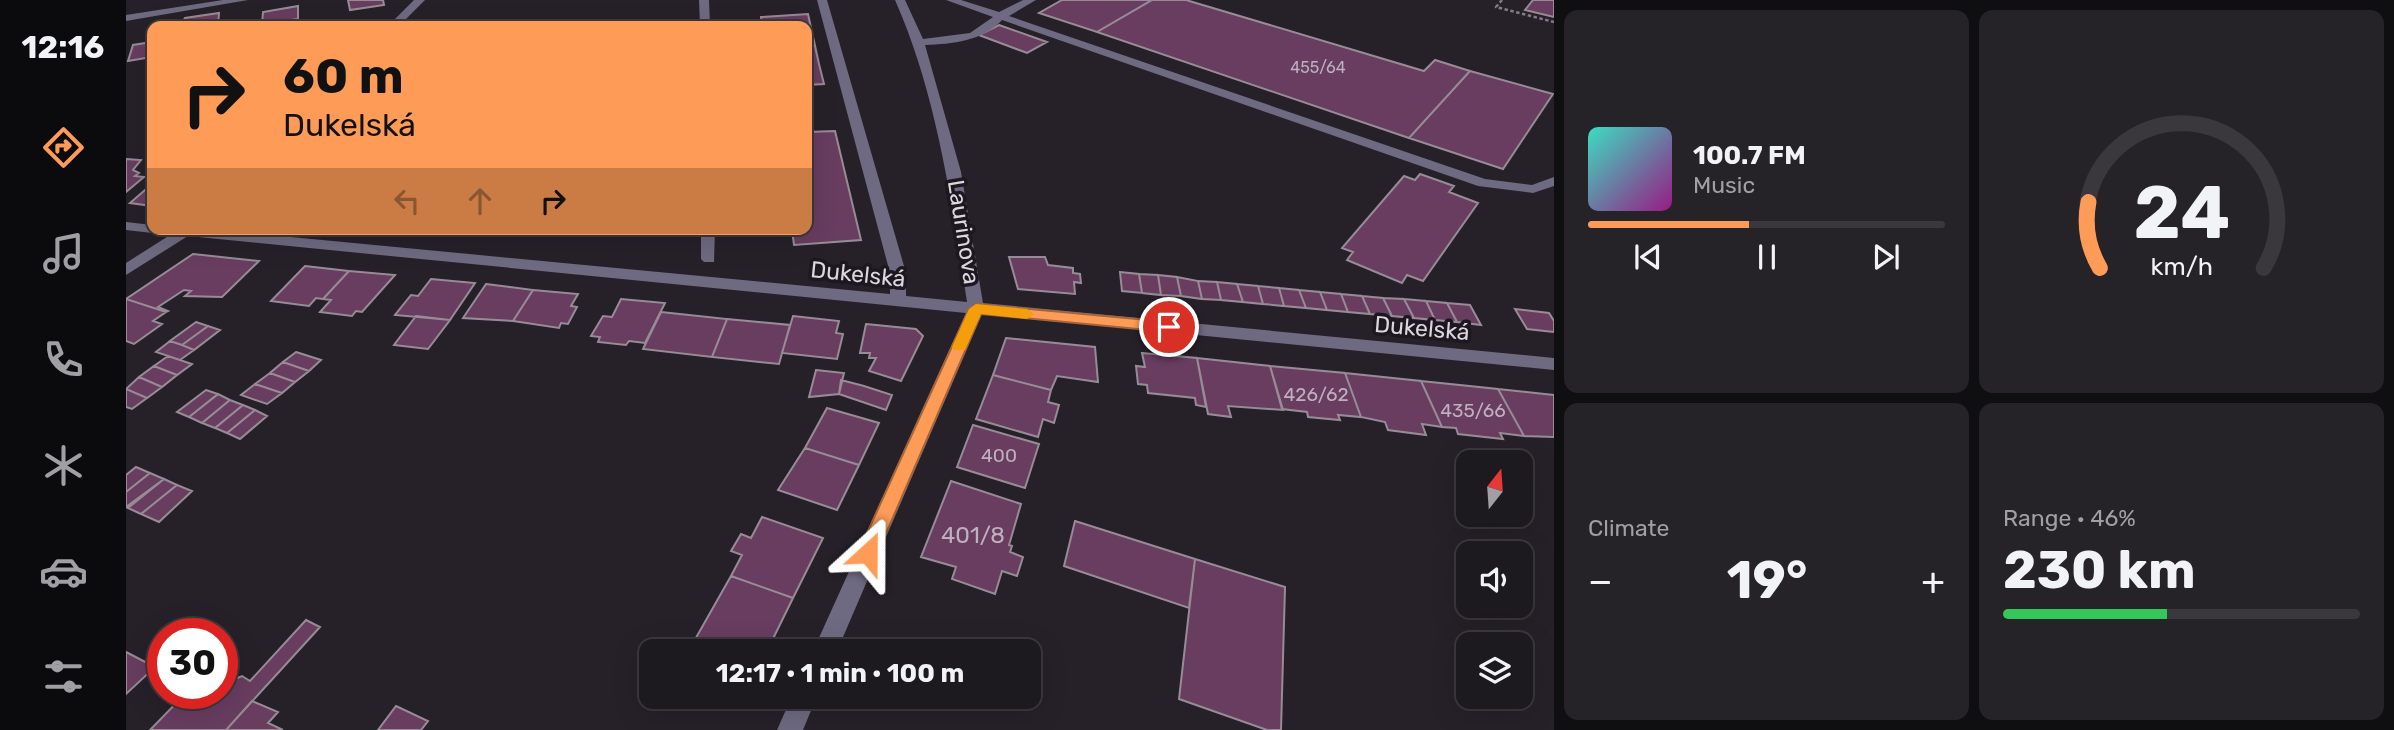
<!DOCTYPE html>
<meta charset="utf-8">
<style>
:root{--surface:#1c191f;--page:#252228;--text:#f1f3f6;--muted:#a0a0a4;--line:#3a383d;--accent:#fe9c57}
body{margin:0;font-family:Rubik,sans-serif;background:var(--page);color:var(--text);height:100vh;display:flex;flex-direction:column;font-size:26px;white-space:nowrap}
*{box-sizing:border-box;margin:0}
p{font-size:23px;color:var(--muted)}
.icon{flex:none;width:38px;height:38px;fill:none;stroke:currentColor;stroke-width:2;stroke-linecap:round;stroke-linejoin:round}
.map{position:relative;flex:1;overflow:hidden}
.side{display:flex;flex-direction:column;gap:10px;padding:10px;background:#0f0e11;width:840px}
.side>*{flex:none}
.banner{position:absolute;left:21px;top:21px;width:665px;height:214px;border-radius:14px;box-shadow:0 7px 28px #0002,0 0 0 2px var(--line);background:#fe9c57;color:#111;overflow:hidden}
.needle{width:46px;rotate:17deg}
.controls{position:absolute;left:1330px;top:450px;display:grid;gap:14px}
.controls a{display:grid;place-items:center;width:77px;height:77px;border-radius:14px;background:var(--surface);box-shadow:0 7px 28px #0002,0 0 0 2px var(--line);font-size:35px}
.speed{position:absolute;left:21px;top:618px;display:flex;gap:14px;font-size:35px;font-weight:700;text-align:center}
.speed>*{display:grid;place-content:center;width:91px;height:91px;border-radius:50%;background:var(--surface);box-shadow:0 7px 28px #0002,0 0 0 2px var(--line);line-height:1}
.speed .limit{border:10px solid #d22;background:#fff;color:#111}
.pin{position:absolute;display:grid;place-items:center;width:60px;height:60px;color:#fff;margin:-30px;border:4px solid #fff;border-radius:50%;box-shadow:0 2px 7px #0007}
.me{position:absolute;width:77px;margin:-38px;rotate:24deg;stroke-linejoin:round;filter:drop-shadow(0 0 5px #0008)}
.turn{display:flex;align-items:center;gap:24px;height:147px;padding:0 21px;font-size:32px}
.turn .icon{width:91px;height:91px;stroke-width:2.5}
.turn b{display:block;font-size:49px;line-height:60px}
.lanes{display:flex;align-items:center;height:66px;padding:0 21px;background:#0003;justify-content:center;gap:35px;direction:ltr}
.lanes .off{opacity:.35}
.big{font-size:52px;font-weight:700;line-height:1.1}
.side .tile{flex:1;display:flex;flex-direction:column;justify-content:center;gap:10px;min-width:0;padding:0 24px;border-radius:14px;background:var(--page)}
.side .dial{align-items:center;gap:0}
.dial svg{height:182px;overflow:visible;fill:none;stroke:var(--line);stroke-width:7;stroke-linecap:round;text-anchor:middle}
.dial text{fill:var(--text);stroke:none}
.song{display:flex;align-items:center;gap:21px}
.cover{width:84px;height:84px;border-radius:10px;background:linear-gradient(135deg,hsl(170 70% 55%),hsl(310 70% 35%))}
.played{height:7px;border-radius:4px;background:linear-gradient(90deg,var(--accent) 45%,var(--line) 45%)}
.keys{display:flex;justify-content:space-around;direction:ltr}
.heat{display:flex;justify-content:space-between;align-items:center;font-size:38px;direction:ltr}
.charge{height:10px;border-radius:5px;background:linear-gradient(90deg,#34c759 46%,var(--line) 0)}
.side .tiles{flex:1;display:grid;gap:10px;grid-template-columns:repeat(2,1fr)}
.trip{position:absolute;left:513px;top:639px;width:402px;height:70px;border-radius:14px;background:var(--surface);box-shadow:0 7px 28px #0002,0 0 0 2px var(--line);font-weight:700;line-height:70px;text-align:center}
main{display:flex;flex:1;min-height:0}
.menu{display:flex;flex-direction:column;width:126px;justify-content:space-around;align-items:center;background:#0b0a0c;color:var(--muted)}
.menu .icon{width:49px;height:49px}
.menu .active{color:var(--accent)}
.menu b{font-size:32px;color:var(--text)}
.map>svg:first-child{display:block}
.building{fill:#683d60;stroke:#978c95;stroke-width:2}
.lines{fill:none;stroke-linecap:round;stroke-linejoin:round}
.path{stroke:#807c83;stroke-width:2.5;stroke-dasharray:3.5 2.5;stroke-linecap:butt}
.minor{fill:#6e6a81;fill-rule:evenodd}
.route{fill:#fe9c57;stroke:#a56539;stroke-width:2}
.slow{fill:#f59e0b}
.labels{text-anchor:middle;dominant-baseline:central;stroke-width:7;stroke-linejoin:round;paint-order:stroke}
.far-number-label{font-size:16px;fill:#beb0be}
.number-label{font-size:19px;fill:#beb0be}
.street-label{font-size:23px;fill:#dbd7dd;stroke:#1d171f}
.near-number-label{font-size:23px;fill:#beb0be}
</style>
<main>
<nav class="menu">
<b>12:16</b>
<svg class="icon active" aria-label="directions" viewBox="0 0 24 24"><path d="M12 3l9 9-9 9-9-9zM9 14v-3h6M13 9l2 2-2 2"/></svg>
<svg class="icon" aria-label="music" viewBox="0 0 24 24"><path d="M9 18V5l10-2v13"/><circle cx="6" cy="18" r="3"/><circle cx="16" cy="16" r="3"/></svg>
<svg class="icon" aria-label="phone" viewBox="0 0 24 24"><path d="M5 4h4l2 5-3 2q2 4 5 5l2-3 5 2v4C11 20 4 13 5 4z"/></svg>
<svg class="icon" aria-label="climate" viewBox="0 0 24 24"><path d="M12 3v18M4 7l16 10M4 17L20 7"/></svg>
<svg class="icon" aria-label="car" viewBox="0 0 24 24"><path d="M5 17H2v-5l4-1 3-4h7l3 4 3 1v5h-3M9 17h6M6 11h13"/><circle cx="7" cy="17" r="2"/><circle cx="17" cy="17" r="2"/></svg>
<svg class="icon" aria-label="filters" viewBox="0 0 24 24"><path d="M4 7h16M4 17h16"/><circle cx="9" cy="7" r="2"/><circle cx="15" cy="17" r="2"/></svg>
</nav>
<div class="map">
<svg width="1428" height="730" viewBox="0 0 1428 730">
<rect width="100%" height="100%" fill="#262129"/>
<path class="building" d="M 222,0 L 257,0 L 258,5 L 224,10 Z
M 936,0 L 1026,0 L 971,32 L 913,13 Z
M 1026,0 L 1060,0 L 1298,71 L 1309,60 L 1344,71 L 1283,138 L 971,32 Z
M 1407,0 L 1428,0 L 1428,17 L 1399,10 Z
M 172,6 L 172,19 L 136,24 L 137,12 Z
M 93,13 L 92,26 L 54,26 L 59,18 Z
M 682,14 L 693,64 L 698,84 L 681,85 L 681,26 L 636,24 L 635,17 Z
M 553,20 L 557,20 L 557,25 L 510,26 Z
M 873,25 L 921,42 L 901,53 L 853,35 Z
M 26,42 L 26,57 L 2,61 L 7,45 Z
M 1344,71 L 1427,94 L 1377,169 L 1283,138 Z
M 709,131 L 735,240 L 668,245 L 666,230 L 681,229 L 681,132 Z
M 0,159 L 15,160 L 7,170 L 13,173 L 9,176 L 18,177 L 0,192 Z
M 1294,174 L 1328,186 L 1323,192 L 1352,203 L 1297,281 L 1281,275 L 1276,283 L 1221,260 L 1227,252 L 1216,248 L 1278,176 L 1289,180 Z
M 26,184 L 26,206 L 4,203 Z
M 67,254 L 133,261 L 96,297 L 59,296 L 65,291 L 58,290 L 32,307 L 42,311 L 40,312 L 0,299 Z
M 883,257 L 919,257 L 922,265 L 947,268 L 947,273 L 954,274 L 955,283 L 948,282 L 949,294 L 892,289 Z
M 179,266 L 223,271 L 197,299 L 190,298 L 183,306 L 145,301 Z
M 223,271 L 269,275 L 236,312 L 230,311 L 226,316 L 194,312 L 205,300 L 197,299 Z
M 994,272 L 1013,274 L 1016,293 L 996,291 Z
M 1013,274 L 1032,275 L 1035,295 L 1016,293 Z
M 1032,275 L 1051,277 L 1055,296 L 1035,295 Z
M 1051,277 L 1072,281 L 1076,299 L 1055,296 Z
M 305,279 L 349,283 L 324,320 L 269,315 L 285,295 L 292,296 Z
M 1072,281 L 1091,282 L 1095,300 L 1076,299 Z
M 1091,282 L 1111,284 L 1117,302 L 1095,300 Z
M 360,284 L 407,290 L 387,321 L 337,318 Z
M 1111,284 L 1132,286 L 1137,304 L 1117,302 Z
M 1132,286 L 1153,288 L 1158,306 L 1137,304 Z
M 1153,288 L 1173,290 L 1180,308 L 1158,306 Z
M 407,290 L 452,294 L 445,306 L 451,307 L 442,324 L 435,323 L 433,328 L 387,321 Z
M 1173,290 L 1194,292 L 1201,310 L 1180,308 Z
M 1194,292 L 1215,294 L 1222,312 L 1201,310 Z
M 1215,294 L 1236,296 L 1244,314 L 1222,312 Z
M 1236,296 L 1257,298 L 1266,316 L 1244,314 Z
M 1257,298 L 1278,299 L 1288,318 L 1266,316 Z
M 0,299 L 40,312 L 27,321 L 36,324 L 8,344 L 0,341 Z
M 495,299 L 539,303 L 519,343 L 503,341 L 500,345 L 472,342 L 474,337 L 465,336 L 477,316 L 486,317 Z
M 1278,299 L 1300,301 L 1309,320 L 1288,318 Z
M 1300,301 L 1321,303 L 1331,322 L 1309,320 Z
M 1321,303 L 1344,305 L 1355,325 L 1331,322 Z
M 1389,309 L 1423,313 L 1428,321 L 1428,332 L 1401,329 Z
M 535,312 L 601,319 L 586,357 L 517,349 Z
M 290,316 L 324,320 L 302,349 L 268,345 Z
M 667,316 L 713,321 L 710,333 L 717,334 L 711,359 L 656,353 Z
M 601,319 L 664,325 L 653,364 L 586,357 Z
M 70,322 L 82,326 L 56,345 L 44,341 Z
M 740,324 L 790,329 L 797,336 L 775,381 L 743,371 L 750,358 L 743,358 L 744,353 L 734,353 Z
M 82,326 L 94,330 L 68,350 L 56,345 Z
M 880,338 L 969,347 L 972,382 L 931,376 L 925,390 L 867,375 Z
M 44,341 L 56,345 L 68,350 L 54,360 L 30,352 Z
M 170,352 L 195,360 L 183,371 L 157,362 Z
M 1016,353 L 1071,358 L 1080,407 L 1070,405 L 1069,398 L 1022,393 L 1021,385 L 1012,384 L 1010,366 L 1019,367 Z
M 42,356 L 66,364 L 51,375 L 28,366 Z
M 1071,358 L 1144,366 L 1157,410 L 1102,406 L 1105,417 L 1082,414 Z
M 157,362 L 183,371 L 169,382 L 144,373 Z
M 28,366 L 51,375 L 36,387 L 13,377 Z
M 1144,366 L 1219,373 L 1235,417 L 1212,415 L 1214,420 L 1182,417 L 1181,412 L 1156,409 Z
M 690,370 L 718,373 L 713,394 L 683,397 Z
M 144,373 L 169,382 L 156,393 L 129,384 Z
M 1219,373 L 1295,381 L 1316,427 L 1296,424 L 1300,435 L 1262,430 L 1259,422 L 1235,417 Z
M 867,375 L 925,390 L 922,402 L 933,405 L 928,423 L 917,419 L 912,437 L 850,419 Z
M 13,377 L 36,387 L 21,398 L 0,389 Z
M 715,380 L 738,386 L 766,395 L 760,410 L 713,394 Z
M 1295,381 L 1372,389 L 1398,436 L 1374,433 L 1377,439 L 1332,434 L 1330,428 L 1316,427 Z
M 129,384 L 156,393 L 141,404 L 115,395 Z
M 0,389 L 21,398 L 6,409 L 0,407 Z
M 1372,389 L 1428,395 L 1428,437 L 1398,436 Z
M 80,390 L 92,394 L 63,417 L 51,412 Z
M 92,394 L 104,400 L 76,423 L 63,417 Z
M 104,400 L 117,405 L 89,428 L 76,423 Z
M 117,405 L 129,410 L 101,433 L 89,428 Z
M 701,408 L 753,423 L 733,465 L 679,448 Z
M 129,410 L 141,416 L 114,439 L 101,433 Z
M 847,425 L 913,444 L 899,488 L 831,467 Z
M 679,448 L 733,465 L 711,510 L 652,490 Z
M 10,467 L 24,473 L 0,492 L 0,475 Z
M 24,473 L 38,479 L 0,507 L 0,492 Z
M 38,479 L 51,485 L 15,514 L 2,508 Z
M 825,481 L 895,504 L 883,545 L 886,546 L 884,552 L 897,557 L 891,576 L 876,571 L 869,594 L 826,579 L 830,567 L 795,557 Z
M 51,485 L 66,491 L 33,522 L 15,514 Z
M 636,517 L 697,538 L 667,598 L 605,576 L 616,555 L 605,551 L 615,534 L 625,538 Z
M 949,521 L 1069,559 L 1063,608 L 938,566 Z
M 1069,559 L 1159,587 L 1155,730 L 1141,730 L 1053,699 Z
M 605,576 L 667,598 L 641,651 L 587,651 L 567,643 Z
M 180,620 L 194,627 L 100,730 L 24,730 L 60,693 L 88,695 L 96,693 L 99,683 L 116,676 L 124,681 Z
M 0,652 L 29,667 L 0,694 Z
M 126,701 L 152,712 L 142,723 L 157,730 L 100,730 Z
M 270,706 L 302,721 L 295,730 L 252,730 Z"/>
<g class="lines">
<path class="path" d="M 1376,0 L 1370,7 L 1428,22"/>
<path class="minor" d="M 97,0 L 122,0 L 0,21 L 0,15 Z
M 288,0 L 299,0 L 273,26 L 262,26 Z
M 573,0 L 583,0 L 584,26 L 574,26 Z
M 691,0 L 701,0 L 780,273 L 780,296 L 841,302 C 825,199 811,95 769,0 L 779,0 L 797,39 L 844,33 L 867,17 L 820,0 L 835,0 L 873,12 L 897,0 L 910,0 L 883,16 L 1359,179 L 1406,185 L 1428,177 L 1428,186 L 1407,193 L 1352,186 L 876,20 C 857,41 826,44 799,45 L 835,172 L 857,303 L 1428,358 L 1428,370 L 856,314 L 711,651 L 687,651 L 840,313 L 62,236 L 0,275 L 0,263 L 44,235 L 0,230 L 0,222 L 26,225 L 26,229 L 80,229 L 764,294 L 764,273 Z
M 575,229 L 589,229 L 588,262 L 578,262 L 575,259 Z
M 666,696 L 691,696 L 677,730 L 651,730 Z"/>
</g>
<path class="route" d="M 850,304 L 1043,322 L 1050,327 L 1043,332 L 855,314 L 749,559 L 742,562 L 735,559 L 732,553 L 843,309 Z"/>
<path class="slow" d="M 850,304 L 901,309 L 908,314 L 901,319 L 855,314 L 839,350 L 828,350 L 826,347 L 843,309 Z"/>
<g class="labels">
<g class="far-number-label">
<text x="1192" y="67">455/64</text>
</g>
<g class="number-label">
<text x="1190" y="394">426/62</text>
<text x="1347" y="410">435/66</text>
<text x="873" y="455">400</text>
</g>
<g class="street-label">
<text transform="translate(838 232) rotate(81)">Laurinova</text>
<text transform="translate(732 274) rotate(6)">Dukelská</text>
<text transform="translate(1296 328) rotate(5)">Dukelská</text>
</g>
<g class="near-number-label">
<text x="847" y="535">401/8</text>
</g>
</g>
</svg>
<div class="controls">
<a><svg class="needle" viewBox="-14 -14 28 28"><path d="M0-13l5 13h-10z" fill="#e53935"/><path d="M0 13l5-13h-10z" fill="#a0a0a4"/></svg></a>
<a><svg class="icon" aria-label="sound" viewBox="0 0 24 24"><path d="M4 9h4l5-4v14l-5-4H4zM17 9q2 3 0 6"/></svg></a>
<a><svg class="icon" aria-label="layers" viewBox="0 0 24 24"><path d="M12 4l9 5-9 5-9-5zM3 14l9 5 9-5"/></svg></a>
</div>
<div class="speed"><div class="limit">30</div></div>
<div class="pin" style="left:1043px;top:327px;background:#d93025"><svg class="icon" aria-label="arrive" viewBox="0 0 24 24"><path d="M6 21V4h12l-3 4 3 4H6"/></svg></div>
<svg class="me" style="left:742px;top:553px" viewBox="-20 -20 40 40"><path d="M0-17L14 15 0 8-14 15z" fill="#fe9c57" stroke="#fff" stroke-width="4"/></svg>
<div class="trip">12:17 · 1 min · 100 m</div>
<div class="banner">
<div class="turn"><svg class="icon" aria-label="right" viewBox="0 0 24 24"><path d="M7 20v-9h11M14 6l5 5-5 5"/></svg><div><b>60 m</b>Dukelská</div></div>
<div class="lanes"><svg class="icon off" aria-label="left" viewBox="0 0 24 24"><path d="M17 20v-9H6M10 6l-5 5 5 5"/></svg><svg class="icon off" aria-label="ahead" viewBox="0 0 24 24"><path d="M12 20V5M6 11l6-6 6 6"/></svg><svg class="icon" aria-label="right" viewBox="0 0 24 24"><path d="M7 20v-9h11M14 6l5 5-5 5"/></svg></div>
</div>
</div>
<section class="side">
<div class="tiles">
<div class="tile">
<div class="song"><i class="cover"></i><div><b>100.7 FM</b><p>Music</p></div></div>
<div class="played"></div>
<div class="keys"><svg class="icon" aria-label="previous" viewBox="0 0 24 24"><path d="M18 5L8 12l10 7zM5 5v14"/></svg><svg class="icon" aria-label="pause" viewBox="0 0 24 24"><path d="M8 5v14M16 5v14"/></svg><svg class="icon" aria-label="next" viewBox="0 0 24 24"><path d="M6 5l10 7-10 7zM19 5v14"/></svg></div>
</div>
<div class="tile dial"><svg viewBox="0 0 100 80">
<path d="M14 69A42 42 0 1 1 86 69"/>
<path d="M14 69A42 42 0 0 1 9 40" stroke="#fe9c57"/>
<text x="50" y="56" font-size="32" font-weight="700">24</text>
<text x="50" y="72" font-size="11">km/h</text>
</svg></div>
<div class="tile"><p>Climate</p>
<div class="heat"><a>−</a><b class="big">19°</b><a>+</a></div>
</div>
<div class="tile"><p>Range · 46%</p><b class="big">230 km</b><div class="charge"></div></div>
</div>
</section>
</main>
